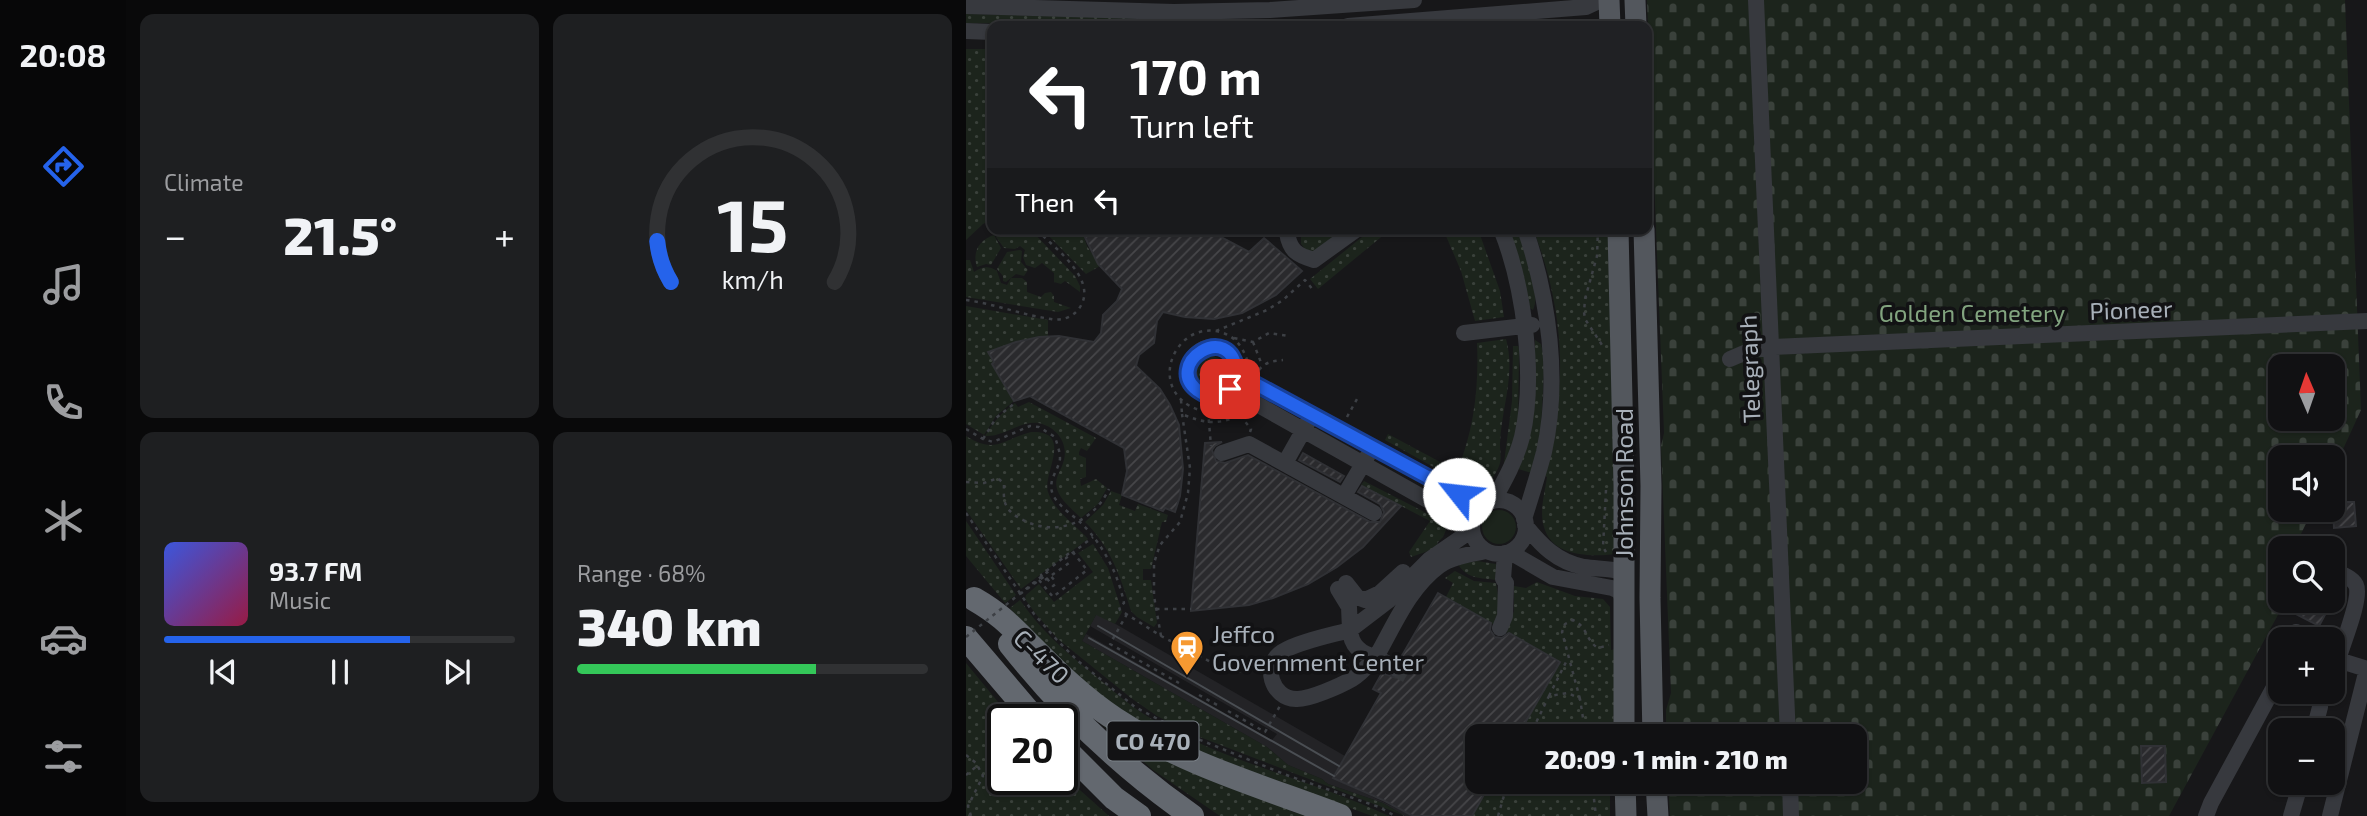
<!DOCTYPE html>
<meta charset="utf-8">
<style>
:root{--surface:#111113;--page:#1e1f21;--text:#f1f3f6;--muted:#9c9da0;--line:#303133;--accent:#2563eb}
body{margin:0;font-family:"Exo 2",sans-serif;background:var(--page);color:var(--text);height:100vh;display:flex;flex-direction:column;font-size:26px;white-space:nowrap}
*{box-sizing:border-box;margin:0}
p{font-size:23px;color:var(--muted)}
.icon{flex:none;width:38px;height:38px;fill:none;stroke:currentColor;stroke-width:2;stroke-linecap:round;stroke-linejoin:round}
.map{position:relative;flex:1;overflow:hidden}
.side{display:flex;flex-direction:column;gap:14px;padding:14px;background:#09090a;width:840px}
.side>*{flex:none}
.guide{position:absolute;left:21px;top:21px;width:665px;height:214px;border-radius:14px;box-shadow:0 2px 5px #0004,0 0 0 2px var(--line);background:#202124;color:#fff;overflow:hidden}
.needle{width:46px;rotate:358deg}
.buttons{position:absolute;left:1302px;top:354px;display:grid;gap:14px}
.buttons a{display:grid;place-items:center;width:77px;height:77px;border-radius:14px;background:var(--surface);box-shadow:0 2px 5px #0004,0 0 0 2px var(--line);font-size:35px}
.speed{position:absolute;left:21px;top:704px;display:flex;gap:14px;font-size:35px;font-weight:700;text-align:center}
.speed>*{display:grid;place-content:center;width:91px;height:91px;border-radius:50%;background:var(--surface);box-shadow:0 2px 5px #0004,0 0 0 2px var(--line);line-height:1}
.speed .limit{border:4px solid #111;border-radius:10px;background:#fff;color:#111}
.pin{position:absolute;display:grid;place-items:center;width:60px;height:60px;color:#fff;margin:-30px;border-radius:14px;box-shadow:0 4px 10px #0006}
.me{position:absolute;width:77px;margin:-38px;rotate:299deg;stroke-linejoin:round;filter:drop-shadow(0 0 5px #0008)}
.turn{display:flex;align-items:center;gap:24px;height:147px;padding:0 28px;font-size:32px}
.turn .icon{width:91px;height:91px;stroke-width:2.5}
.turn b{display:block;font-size:49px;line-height:60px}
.then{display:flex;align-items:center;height:66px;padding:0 28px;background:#0003;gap:14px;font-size:26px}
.big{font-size:52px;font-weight:800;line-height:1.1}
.side .widget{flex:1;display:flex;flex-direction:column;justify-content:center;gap:10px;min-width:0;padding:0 24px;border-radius:14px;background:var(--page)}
.side .dial{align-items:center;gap:0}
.dial svg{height:182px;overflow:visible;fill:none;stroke:var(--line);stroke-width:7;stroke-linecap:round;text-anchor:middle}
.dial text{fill:var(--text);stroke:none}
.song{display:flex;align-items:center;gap:21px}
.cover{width:84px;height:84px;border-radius:10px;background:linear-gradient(135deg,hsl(230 70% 55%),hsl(340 70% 35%))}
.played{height:7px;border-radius:4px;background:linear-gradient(90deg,var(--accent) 70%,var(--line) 70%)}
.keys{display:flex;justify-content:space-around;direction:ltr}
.heat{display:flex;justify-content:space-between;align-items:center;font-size:38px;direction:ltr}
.charge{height:10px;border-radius:5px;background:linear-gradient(90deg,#34c759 68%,var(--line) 0)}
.side .tiles{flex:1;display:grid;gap:14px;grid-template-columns:repeat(2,1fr)}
.trip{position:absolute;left:499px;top:724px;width:402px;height:70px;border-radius:14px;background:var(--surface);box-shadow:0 2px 5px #0004,0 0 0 2px var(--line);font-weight:800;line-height:70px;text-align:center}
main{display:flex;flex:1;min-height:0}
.tabs{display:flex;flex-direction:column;width:126px;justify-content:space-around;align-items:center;background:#070708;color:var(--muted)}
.tabs .icon{width:49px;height:49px}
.tabs .selected{color:var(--accent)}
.tabs b{font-size:32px;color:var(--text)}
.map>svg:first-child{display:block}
.built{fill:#232326}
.grass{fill:url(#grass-dots)}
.cemetery{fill:url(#cemetery-stones);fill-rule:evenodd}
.garden{fill:#1c241c}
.building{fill:url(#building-hatch);stroke:#303135;stroke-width:2}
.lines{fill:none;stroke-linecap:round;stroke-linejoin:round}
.minor-tunnel{stroke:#343639;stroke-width:16;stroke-dasharray:16 8;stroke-linecap:butt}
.path{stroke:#3d4045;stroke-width:2.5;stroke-dasharray:3.5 5;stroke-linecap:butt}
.minor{stroke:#37393e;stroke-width:16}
.major{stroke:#53575d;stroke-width:21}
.highway{stroke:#63686f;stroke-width:24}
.tram{stroke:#4a4e53;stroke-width:2}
.path-bridge{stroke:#3d4045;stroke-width:2.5;stroke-dasharray:3.5 5;stroke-linecap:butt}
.route-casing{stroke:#184099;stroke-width:18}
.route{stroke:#2563eb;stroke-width:12}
.labels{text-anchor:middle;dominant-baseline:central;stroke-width:7;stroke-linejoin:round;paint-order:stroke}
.shield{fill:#121214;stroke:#7b8188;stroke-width:2}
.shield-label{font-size:23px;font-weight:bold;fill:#a8b0b9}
.street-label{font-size:24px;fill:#a8b0b9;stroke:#121214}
.park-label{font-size:24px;fill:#82a47f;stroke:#121214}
.poi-label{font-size:24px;fill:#a8b0b9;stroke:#121214;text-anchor:start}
</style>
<main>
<nav class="tabs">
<b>20:08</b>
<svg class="icon selected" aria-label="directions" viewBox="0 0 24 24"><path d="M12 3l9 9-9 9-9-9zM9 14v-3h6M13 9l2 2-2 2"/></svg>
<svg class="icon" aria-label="music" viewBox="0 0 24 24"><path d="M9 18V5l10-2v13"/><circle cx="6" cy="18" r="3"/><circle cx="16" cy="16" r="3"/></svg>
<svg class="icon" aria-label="phone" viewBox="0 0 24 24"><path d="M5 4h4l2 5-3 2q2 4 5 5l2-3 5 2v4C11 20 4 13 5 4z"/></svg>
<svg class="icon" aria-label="climate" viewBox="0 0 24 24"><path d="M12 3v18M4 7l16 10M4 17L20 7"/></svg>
<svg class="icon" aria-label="car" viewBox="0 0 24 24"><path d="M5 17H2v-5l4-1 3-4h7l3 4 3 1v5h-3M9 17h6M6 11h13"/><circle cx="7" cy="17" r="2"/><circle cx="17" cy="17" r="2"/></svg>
<svg class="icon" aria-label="filters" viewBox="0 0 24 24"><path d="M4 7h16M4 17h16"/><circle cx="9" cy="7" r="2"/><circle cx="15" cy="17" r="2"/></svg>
</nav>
<section class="side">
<div class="tiles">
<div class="widget"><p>Climate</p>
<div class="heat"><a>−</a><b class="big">21.5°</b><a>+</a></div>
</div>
<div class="widget dial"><svg viewBox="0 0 100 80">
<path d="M14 69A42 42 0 1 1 86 69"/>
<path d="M14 69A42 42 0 0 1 8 51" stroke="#2563eb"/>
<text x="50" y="56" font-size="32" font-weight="700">15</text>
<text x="50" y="72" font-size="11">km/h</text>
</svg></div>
<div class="widget">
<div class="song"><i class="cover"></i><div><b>93.7 FM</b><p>Music</p></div></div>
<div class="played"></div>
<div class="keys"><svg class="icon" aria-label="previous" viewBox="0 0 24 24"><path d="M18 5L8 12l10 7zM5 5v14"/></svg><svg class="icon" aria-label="pause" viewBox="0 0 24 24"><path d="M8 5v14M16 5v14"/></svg><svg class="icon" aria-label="next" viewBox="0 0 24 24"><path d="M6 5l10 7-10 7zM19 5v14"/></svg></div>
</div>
<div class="widget"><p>Range · 68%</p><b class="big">340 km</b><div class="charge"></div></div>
</div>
</section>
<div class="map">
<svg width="1401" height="816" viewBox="0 0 1401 816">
<defs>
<pattern id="grass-dots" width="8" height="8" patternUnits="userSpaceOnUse" patternTransform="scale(1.75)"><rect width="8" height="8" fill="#1c241c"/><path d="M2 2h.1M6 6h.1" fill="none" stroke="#3a413b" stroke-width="1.8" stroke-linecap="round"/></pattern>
<pattern id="cemetery-stones" width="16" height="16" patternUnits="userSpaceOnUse" patternTransform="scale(1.75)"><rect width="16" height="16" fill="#1c241c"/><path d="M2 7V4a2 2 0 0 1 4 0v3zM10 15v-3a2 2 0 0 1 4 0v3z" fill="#3a413b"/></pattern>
<pattern id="building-hatch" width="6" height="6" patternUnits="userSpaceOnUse" patternTransform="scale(1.75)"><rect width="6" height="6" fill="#2a2a2d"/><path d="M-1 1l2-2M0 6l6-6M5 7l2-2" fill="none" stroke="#464649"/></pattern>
</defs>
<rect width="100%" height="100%" fill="#171719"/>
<path class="built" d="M 130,615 L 134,615 L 379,756 L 367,778 L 447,816 L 439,816 L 417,803 L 362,784 L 356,779 L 322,765 L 301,747 L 116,641 L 120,634 L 306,740 L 311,734 L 124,626 Z"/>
<path class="grass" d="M 0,14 L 247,19 L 256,21 L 263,26 L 0,23 Z
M 0,49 L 26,49 L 26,220 L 17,224 L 0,240 Z
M 31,229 L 64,229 L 109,276 L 114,286 L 114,292 L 99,281 L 95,284 L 88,282 L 88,273 L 76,263 L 69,268 L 60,265 L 57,257 L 59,250 L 54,246 L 49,249 L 38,248 L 30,237 Z
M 76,229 L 115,229 L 121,246 L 134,266 L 120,274 Z
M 346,229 L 384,229 L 356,252 L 341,251 L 335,244 L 335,234 L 343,237 Z
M 406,229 L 425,229 L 352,289 L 344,279 Z
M 477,229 L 512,229 L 534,291 L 538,317 L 509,321 L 495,271 Z
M 539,229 L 550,229 C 558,248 576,291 567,310 L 564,308 L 558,283 Z
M 567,229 L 643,229 L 649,554 C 625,557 586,557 578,527 C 573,511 579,492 581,477 L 576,475 C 581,450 588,425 592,400 C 599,343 588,282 567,229 Z
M 28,235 L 35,248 L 25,265 L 20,264 L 11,267 C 6,252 13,240 28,235 Z
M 54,250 L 56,251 L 55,262 L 62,270 L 58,276 L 50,274 L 40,282 L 37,281 L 37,276 L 31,269 L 41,252 Z
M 0,260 L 4,260 L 8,272 C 16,267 22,265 31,271 L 35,283 L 41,285 L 45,278 L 56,278 L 61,282 L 61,292 L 75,297 L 79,293 L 85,292 L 88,296 L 88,302 L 105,308 L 92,312 L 0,297 Z
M 0,306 L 82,320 L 82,336 L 50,342 L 23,352 L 29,362 L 26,364 L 48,401 L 30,416 L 18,435 L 0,424 Z
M 540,339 C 550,375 535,409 534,444 C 534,452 536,459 533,466 C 528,479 518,490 505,488 L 419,440 L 422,434 L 491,471 C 508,430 513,387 511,343 Z
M 569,340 L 575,344 L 577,352 L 578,370 L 574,448 L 566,473 L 552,469 L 569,362 Z
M 547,346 L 552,346 L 553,350 L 552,429 L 542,463 L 538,463 L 546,401 Z
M228 372a16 16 0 1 1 32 0a16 16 0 1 1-32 0Z
M 63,402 L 130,438 L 121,451 L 115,448 L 113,452 L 113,455 L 120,458 L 120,477 L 114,479 L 115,486 L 130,479 L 141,488 L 132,504 L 115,518 C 107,510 94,500 91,489 C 88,478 94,473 97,463 C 104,444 90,426 72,423 C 53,421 38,437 19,436 C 27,422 36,412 49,403 L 52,407 Z
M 65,432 C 109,430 76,474 82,492 C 88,511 110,525 122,539 L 55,589 L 0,510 L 0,436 C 30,455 37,439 65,432 Z
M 398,481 L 476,521 L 480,530 L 477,537 L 471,543 L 474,547 L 445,557 L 443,552 L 464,521 L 395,485 Z
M 145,491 L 156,495 L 153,505 L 169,511 L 172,504 L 202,515 L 200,522 L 196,522 L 185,569 L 177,569 L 177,580 L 185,580 L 191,623 L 188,627 L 171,617 L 165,611 C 155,577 144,546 119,522 L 137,505 Z
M 0,521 L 50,595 L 39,603 L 0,556 Z
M 127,544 L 142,568 L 156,612 L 149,624 L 130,615 L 116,641 L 301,747 L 322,765 L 356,779 L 362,784 L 417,803 L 439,816 L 226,734 L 191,716 L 165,698 L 92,639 L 69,613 L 59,599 L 60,595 L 73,584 L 88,602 L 127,572 L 112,553 Z
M 511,561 L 536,565 L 531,580 C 514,578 501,579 492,564 Z
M 489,571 L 508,581 L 530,583 L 535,614 L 532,627 L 480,597 L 487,583 L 479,578 Z
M 571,582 L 609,596 L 637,599 L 644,607 L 645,650 L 650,649 L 647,737 L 551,737 L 593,662 L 540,632 L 548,611 L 548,586 L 560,588 Z
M 54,600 C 74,629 97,650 125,672 C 145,689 166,708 189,721 C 262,763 347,780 423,816 L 406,816 L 220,747 L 151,711 L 63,631 L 44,608 Z
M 0,663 L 46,719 L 37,719 L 37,779 L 96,779 L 96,774 L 143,816 L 0,816 Z
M 125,715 L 323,807 L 326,812 L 347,816 L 254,816 L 187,770 Z
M 525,782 L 644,782 L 644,816 L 506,816 Z"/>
<path class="cemetery" d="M 681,0 L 1379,0 L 1395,410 L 1367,471 L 1367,457 L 1314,457 L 1314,509 L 1347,509 L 1334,536 L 1345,548 L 1314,548 L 1314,600 L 1320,600 L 1203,816 L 704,816 L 702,782 L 889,782 L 889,737 L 700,737 L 700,710 L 705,693 L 695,446 L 698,433 ZM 1314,366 L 1367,366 L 1367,418 L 1314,418 Z"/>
<path class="garden" d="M516 527a17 17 0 1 1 34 0a17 17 0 1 1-34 0Z"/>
<path class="building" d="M 115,229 L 240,229 L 283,252 L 298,238 L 336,271 L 310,295 L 276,313 L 248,319 L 219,317 L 197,312 L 191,321 L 188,343 L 173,355 L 170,366 L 194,389 L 204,405 L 213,425 L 217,469 L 214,496 L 209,512 L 199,508 L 197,511 L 156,495 L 161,471 L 158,448 L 64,396 L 48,401 L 26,364 L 28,362 L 22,352 L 50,342 L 73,337 L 93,336 L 128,342 L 135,333 L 137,315 L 151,301 L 156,289 L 132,264 Z
M 256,442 L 249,446 L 246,450 L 250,461 L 259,463 L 282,455 L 404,522 L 414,522 L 418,512 L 414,504 L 392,492 L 396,486 L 435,506 L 397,547 L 371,567 L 342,584 L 307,598 L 283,605 L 225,611 L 239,443 Z
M 337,453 L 378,476 L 374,482 L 333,460 Z
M 1370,502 L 1388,502 L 1390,526 L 1368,528 L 1367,505 Z
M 472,593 L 525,623 L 524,630 L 529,637 L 536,638 L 543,633 L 594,662 L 551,737 L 511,737 L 511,782 L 525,782 L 506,816 L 447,816 L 419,801 L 367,778 L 415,693 L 407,689 L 416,673 L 430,678 L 438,673 L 438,663 L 434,659 Z
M 1335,600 L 1367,600 L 1353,626 L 1328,613 Z
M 1175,746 L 1199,746 L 1200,782 L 1176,783 Z"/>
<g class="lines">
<path class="minor-tunnel" d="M 429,668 L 441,675"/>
<path class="path" d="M 632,229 L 631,256 L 619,299 L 618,312 L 619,319 L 638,348
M 0,300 C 29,304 56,315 85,319 C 94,321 104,318 110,312 C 138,283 88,248 70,229
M 250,331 L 301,310 L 317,300 L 339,280 L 348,291
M 268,338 L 287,342 L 303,333 L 322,336
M 287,342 L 296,365
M 293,370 C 299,362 307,361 317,360
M 215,400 L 216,414 C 237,423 252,426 273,415
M 264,405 C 258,407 250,411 243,411 C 235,412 224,407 218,402 C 185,376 214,321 254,332 C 270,336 278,349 282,363
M 269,409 L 285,429 L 284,432
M 242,411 L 245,446
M 381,417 L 391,399
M 0,429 L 17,439 L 27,442 L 64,426 L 73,427 L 89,437 C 91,444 94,451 94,459 C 92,472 81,480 87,495 C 93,506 105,514 114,522 C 136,543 152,573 158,603 L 153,607 L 154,610 L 195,636 L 264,672 L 284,671
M 17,439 L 30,418 L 49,403
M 0,482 L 18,483 L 32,478 L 38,484 C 38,491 37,499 40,505 C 44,514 53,518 61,522 C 94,536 128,521 143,489
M 640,490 L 637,547 L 640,552
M 0,513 L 68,614 L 91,640 L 112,661 L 169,707 L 222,735 L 323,776 L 413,807 L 429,816
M 79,580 L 103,563 L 100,558 L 127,537
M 54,594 L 79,576 L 87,586 L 91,583
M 190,609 L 225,609
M 161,614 L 144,644 L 213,683
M 195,636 L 188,596 L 188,563 L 194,545 L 214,522 L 222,493 L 224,468 L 216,414
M 233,695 L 253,706
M 583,696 L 602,658
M 614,699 L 596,632 L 599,624 L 607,620 C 622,627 620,641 632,648 L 643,645
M 262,711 L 299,732 L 314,706
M 563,737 L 583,696 L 602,693 L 614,699 L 620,737
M 0,755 L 10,763 L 17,776 L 2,806 L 5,816
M 0,775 L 11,766
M 626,782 L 630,816
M 532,816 L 542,782"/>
<path class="minor" d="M 790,0 L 822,737
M 0,6 L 208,12 L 304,10 L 448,0
M 382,26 L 620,7 L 635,0
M 0,31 L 26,32
M 321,233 C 324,251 331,255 348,260 L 391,229
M 498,333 L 566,325
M223 371a24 24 0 1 1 48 0a24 24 0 1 1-48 0Z
M 764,359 L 785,350 L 805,347 L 1401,321
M 271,374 L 516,506
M 264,389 L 506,525
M 256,453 L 283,444 L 408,513
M 319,463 L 341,424
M 378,496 L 401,457
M506 527a27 27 0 1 1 54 0a27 27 0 1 1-54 0Z
M 527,501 C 539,480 550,460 556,437 C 570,377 558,286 535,229
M 558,519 C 565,497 572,475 578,452 C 594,380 583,299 559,229
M 559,525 C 575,545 591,562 618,567 C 631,569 644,568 657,572
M 506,530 L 464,559 L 422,601 L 384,630 C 385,646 395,654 410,657 C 428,626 443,588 473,566 C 485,557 505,554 520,551
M 544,552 L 587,577 L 646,588 L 653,591 L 657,599
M 1367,571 C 1375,574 1386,577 1390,585 C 1396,598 1376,645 1372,660 L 1401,669
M 380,583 L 391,597 L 399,600 L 414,593 L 437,572
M 372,589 L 383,607 L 384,630 C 366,635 331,642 316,652 C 296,665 305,698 330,699 C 342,700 374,686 386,679 C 395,674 403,664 410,657 L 429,668
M 534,628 L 539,616 L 540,583 L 537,579 L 539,553
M 1328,639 L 1330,632 L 1344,639
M 1348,730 L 1354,707 L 1355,691
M 824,782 L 825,816
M 1240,816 L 1245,803 L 1314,676
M 1325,816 L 1335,782
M 1364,816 L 1401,669"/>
<path class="major" d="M 643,0 L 644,26
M 669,0 L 670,26
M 652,229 L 658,485 L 658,737
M 678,229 L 685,486 L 684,598 L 687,737
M 659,782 L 660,816
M 690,782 L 692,816"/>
<path class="highway" d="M 8,599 C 34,614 44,625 65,646 C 91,672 118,699 149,719 C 217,764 298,787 374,816
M 0,638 L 69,719
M 44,644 C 97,711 157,768 226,816
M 96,746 L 148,798 L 173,816"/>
<path class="tram" d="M 132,626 L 373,766
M 123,638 L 368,776"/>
<path class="path-bridge" d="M 73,580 L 87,597 L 121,570 L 106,551 L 75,575 L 79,580
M 0,637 L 81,572 L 91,583"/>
</g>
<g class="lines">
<defs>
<path id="route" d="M 264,389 C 254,395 244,399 234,392 C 193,366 266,316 271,374 L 493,494"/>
</defs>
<use href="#route" class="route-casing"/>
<use href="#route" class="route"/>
</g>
<defs>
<symbol id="station-pin" viewBox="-11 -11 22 30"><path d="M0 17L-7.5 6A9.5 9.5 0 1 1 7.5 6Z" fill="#f69931" stroke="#121214"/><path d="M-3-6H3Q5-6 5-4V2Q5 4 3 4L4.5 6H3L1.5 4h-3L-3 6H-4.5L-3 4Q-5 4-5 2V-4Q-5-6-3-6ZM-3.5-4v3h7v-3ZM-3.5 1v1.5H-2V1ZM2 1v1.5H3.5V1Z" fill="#fff"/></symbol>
</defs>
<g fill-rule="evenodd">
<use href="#station-pin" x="202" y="628" width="38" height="52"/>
</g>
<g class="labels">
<rect class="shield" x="141.5" y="721.5" width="91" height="39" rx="5"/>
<g class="shield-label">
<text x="187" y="741">CO 470</text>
</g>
<g class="street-label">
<text transform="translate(1165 309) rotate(-2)">Pioneer</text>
<text transform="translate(783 369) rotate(-92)">Telegraph</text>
<text transform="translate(657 483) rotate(-90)">Johnson Road</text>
<text transform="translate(76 656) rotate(44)">C-470</text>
</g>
<g class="park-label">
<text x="1006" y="312">Golden Cemetery</text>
</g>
<g class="poi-label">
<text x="246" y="633">Jeffco<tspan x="246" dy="28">Government Center</tspan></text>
</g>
</g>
</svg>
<div class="buttons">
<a><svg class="needle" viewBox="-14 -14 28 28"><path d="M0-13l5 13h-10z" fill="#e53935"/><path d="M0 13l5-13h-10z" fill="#9c9da0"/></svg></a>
<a><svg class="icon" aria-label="sound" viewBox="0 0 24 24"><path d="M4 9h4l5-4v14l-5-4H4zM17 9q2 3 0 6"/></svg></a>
<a><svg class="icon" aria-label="search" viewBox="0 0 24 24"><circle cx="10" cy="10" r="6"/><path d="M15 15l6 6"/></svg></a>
<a>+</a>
<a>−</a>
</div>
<div class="speed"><div class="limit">20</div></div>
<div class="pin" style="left:264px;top:389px;background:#d93025"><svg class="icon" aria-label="arrive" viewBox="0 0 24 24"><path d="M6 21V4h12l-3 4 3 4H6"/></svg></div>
<svg class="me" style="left:493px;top:494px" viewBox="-20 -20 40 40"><circle r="19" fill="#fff"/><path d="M0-13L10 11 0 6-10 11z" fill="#2563eb"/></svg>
<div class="trip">20:09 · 1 min · 210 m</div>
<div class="guide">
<div class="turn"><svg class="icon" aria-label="left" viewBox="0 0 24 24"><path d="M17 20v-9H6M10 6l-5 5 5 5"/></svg><div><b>170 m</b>Turn left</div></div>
<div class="then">Then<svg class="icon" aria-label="left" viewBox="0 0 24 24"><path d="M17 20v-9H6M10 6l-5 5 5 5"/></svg></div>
</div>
</div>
</main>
